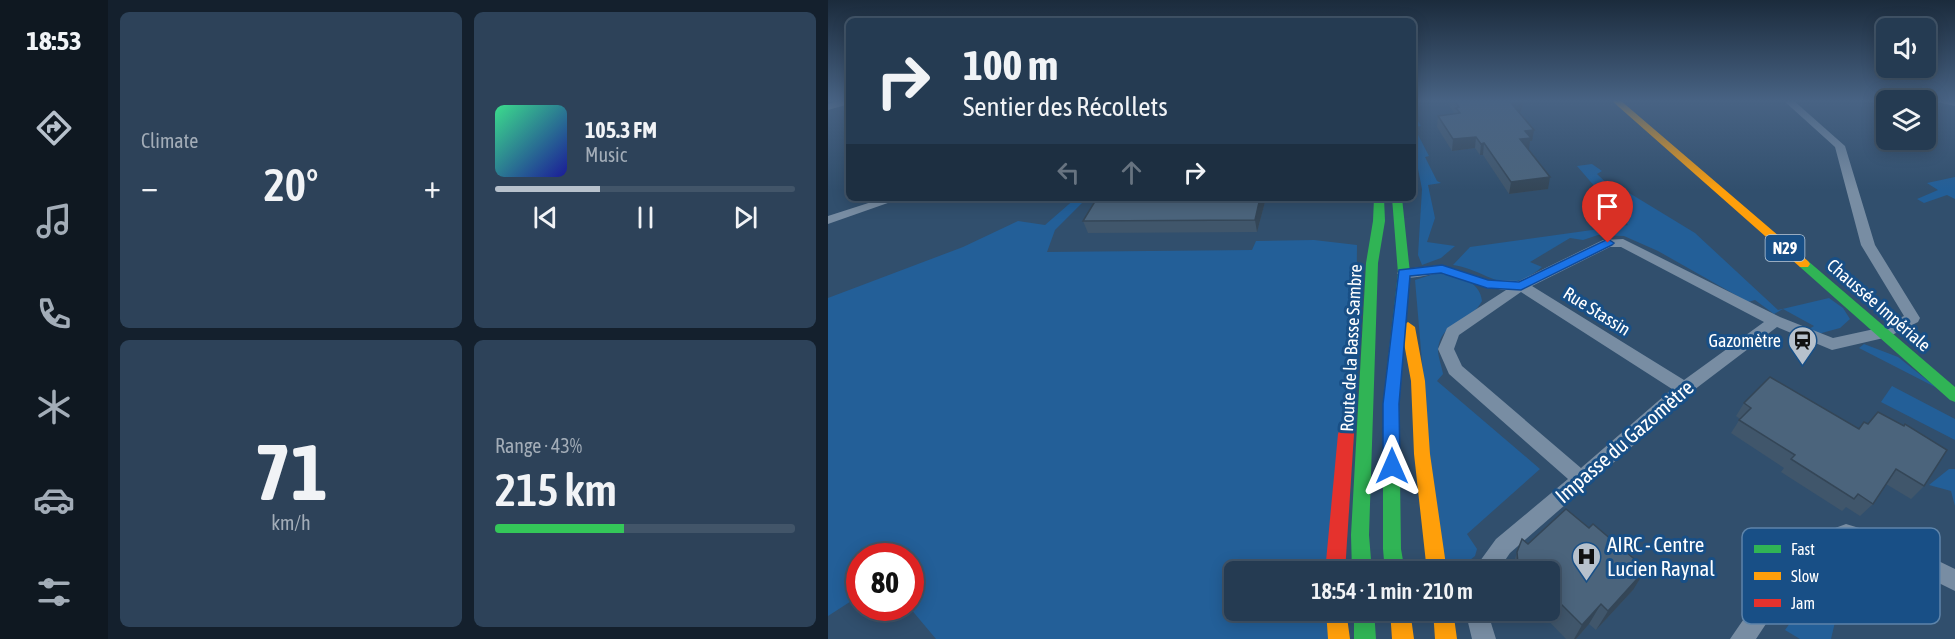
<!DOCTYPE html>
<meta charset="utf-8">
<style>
:root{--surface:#253b52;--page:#2d4259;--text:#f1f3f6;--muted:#a3adb8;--line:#425569;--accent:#b7c1cc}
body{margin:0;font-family:"Asap Condensed",sans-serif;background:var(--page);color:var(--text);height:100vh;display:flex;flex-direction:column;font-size:22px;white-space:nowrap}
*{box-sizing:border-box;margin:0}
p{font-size:20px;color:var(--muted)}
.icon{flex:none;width:33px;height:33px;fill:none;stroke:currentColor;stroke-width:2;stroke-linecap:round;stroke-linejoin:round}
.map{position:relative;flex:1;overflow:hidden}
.drawer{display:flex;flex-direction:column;gap:12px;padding:12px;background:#14202d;width:720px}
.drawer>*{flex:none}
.top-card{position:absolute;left:18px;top:18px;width:570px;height:183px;border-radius:9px;box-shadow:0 3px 15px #0003,0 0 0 2px var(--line);background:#253b52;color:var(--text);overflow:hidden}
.fabs{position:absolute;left:1048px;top:18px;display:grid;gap:12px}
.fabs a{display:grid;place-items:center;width:60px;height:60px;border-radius:9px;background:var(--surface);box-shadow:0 3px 15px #0003,0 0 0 2px var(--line);font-size:30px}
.speed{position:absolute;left:18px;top:543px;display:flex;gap:12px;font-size:30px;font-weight:700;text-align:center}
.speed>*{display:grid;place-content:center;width:78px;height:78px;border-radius:50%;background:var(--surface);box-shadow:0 3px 15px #0003,0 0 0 2px var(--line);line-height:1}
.speed .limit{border:9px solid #d22;background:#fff;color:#111}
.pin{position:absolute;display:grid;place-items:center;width:51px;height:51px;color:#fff;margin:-62px -26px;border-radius:50% 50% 50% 0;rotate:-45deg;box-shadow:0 0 6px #0007}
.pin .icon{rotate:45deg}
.me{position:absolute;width:66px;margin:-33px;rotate:0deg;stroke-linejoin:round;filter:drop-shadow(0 0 4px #0008)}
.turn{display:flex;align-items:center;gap:21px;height:126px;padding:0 18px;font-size:27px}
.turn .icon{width:78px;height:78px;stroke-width:2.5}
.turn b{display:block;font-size:42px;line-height:51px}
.lanes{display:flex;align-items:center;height:57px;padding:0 18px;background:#0003;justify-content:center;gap:30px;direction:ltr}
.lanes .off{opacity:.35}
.big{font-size:45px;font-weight:600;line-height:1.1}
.drawer .card{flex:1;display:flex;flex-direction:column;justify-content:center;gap:9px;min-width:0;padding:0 21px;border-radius:9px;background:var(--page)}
.drawer .dial{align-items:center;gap:0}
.dial b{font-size:78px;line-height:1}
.song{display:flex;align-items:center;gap:18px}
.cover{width:72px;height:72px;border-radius:9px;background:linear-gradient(135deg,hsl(150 70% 55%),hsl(240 70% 35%))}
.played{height:6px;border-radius:3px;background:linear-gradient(90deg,var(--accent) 35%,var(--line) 35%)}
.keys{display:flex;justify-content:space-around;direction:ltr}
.heat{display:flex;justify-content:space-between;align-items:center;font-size:33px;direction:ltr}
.charge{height:9px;border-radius:4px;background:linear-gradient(90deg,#34c759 43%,var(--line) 0)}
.drawer .tiles{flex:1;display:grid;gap:12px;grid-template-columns:repeat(2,1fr)}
.trip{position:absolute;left:396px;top:561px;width:336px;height:60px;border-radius:9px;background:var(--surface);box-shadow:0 3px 15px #0003,0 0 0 2px var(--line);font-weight:600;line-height:60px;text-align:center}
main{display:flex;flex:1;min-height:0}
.dock{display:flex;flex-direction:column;width:108px;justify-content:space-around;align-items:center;background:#0f1821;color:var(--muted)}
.dock .icon{width:42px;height:42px}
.dock .on{color:var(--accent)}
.dock b{font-size:27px;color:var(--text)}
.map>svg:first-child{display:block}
.green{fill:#235f98}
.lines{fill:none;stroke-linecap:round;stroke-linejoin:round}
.street{fill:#788da3;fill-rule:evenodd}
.fast{fill:#30b455;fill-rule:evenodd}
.slow{fill:#ff9f0a;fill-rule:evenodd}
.jam{fill:#e5322d;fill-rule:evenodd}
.wall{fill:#40566b}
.shaded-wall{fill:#344657}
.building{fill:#4b647c;stroke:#344657;stroke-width:1.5}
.route{fill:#1a73e8;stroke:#114b97;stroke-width:1.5}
.labels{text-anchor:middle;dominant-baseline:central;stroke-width:6;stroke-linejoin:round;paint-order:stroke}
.shield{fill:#184f86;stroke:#bacadb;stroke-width:1.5}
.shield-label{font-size:16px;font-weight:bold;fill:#fff}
.street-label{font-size:18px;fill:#fff;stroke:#184f86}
.poi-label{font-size:18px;fill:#fff;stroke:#184f86;text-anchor:end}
.near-street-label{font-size:21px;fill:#fff;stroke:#184f86}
.near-poi-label{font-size:21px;fill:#fff;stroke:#184f86;text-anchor:start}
.key{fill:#184f86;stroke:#5d84aa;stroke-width:1.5}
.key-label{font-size:16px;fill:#fff}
</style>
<main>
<nav class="dock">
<b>18:53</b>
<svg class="icon on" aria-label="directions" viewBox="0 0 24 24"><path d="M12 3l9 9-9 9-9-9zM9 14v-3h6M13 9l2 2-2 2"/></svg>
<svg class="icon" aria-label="music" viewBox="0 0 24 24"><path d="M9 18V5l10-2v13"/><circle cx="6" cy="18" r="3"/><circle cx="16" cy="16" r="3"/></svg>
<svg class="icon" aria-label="phone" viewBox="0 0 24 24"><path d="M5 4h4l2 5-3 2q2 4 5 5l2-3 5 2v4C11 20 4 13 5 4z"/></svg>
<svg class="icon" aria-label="climate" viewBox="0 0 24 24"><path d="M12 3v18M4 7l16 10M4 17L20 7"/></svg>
<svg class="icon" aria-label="car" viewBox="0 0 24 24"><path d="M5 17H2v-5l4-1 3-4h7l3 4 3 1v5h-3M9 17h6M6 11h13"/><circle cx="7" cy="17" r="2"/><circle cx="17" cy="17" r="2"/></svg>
<svg class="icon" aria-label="filters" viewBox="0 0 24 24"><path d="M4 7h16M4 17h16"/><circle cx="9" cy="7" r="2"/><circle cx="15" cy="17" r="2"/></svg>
</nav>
<section class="drawer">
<div class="tiles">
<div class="card"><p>Climate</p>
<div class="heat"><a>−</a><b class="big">20°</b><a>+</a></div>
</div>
<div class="card">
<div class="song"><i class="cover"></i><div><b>105.3 FM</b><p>Music</p></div></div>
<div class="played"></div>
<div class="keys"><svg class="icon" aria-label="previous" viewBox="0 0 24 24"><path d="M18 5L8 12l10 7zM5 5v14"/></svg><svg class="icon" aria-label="pause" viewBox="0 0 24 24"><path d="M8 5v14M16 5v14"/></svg><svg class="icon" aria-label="next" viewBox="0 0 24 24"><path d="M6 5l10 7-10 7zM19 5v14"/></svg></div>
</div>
<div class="card dial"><b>71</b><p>km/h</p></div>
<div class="card"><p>Range · 43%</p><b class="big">215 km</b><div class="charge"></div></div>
</div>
</section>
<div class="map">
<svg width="1127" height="639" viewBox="0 0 1127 639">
<rect width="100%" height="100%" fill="#314f6d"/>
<path class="green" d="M 585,121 L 590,121 L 593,126 L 586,127 L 601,156 L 597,157 L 609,181 L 613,183 L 600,185 L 607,218 L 599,242 L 627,246 L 613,258 L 594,265 L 590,255 L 594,189 L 585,143 Z
M 764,164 L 774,171 L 769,174 L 788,192 L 798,191 L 867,233 L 950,310 L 1001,298 L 1015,308 L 1022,319 L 1012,328 L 990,334 L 981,329 L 986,326 L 955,309 L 946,314 L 927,300 L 920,302 L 830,251 L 796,236 L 770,235 L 755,240 L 742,238 L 702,262 L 714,267 C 676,299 663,271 625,265 L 642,247 L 800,225 L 749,166 Z
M 1127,177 L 1127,199 L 1119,195 L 1096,203 L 1089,199 L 1110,190 L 1099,183 Z
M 248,198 L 259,198 L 227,230 L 219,252 L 424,250 L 428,241 L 486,240 L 529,245 L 528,339 L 508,483 L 504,571 L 406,572 L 406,610 L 502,611 L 503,639 L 108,639 L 82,608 L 82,556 L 32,556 L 31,596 L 0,616 L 0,298 L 135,247 L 190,221 L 217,225 Z
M 606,274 C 625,273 652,279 654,301 C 643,323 612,321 610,350 C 610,357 614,367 615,374 L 609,381 L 712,469 L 639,534 L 649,549 L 647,556 L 637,564 L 637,571 L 612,571 L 587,280 Z
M 1036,344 L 1070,357 L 1109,388 L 1031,348 Z
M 1064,386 L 1127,419 L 1127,440 L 1053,402 Z
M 1121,469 L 1127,469 L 1127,506 L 1123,491 L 1101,485 Z
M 1038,549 L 1102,577 L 1104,596 L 1022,558 L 1003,639 L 972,639 L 957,630 L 1011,555 L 1019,551 Z"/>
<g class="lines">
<path class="street" d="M 13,100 L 21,100 L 21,104 L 0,110 L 0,104 Z
M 955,100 L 965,100 L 1017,146 L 1047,245 L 1092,318 L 1090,322 L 1060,337 L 1004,350 L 949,327 L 862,393 L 816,436 L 682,553 L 669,572 L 644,572 L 668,539 L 740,479 L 621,374 L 610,349 L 619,328 L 678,290 C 652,288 637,277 614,274 C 601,272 579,284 569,273 L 576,269 L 614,265 L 660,280 L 691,281 L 775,240 L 795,239 L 952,317 L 1005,338 L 1051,328 L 1076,316 L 1033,245 L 1007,147 ZM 782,247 L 793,247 L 936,322 L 856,380 L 704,286 ZM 693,292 L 844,389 L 753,468 L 634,366 L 626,349 L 631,335 Z
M 1108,100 L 1127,100 L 1127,106 L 1109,102 Z
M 56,198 L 74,198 L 0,224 L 0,216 Z
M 1018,524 L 1061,537 L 1127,569 L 1127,591 L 1050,553 L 1018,544 L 983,556 L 928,639 L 902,639 L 969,542 Z
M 637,610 L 659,610 L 668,639 L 644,639 Z"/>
<path class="fast" d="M 585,164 L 590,167 L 590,175 L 585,178 Z
M 546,198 L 556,198 L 557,221 L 550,263 L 541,535 L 544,572 L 524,572 L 523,535 L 538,263 L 545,221 Z
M 564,198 L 574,198 L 582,273 L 571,404 L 573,549 L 577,572 L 557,572 L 555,549 L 555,404 L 570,273 Z
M 976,260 L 980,261 L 1127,387 L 1127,402 L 1122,400 L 972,267 L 970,264 Z
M 526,610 L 546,610 L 548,639 L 526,639 Z"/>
<path class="slow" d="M 783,100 L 792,100 L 980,261 L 982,264 L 980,267 L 972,267 Z
M 580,322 L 587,327 L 597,381 L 602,454 L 619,572 L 599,572 L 586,454 L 583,381 L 573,327 Z
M 498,610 L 518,610 L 522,639 L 500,639 Z
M 562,610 L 582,610 L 586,639 L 564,639 Z
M 605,610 L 625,610 L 629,639 L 607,639 Z"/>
<path class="jam" d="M 518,427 L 524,429 L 526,434 L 517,572 L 497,572 L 510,434 L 512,429 Z"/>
</g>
<path class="wall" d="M 617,100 L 694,100 L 695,101 L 693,112 L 691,112 L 704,141 L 702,141 L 700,150 L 720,189 L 681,194 L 655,155 L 652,155 L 647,148 L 624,151 L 609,127 L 610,116 L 627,114 Z
M 269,198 L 438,198 L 429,232 L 260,233 L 255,221 Z
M 916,403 L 1030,429 L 1036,422 L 1040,424 L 1050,412 L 1096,486 L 1083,499 L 1058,484 L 1045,504 L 1032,516 L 1018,507 L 1014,511 L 953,472 L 956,468 L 903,433 L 912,419 L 908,416 Z
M 700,544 L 805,590 L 768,630 L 761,624 L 748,639 L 738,639 L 710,610 L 722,610 L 722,572 L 683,572 L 689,552 Z"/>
<path class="shaded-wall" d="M 695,101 L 693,112 L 681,113 L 683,103 Z
M 706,130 L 704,141 L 702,141 L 701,150 L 690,151 L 692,139 L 697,131 Z
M 648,137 L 647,148 L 624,151 L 625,139 Z
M 656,143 L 655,155 L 652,155 L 653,144 Z
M 722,177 L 720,189 L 681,194 L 683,182 Z
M 432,198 L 438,198 L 429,232 L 427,220 Z
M 818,569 L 805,590 L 768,630 L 780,611 Z
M 773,604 L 761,624 L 748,639 L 746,639 L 754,625 Z"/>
<path class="building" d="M 626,100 L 694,100 L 695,101 L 683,103 L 706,130 L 697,131 L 703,138 L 692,139 L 722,177 L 683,182 L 656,143 L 653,144 L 648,137 L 625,139 L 610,116 L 632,113 L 628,108 L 631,107 Z
M 269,198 L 432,198 L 427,220 L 255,221 Z
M 942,377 L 1031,429 L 1036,422 L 1040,424 L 1050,412 L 1076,426 L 1077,424 L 1119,450 L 1096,486 L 1068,469 L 1045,504 L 1030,494 L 1026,499 L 963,459 L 967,455 L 911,420 L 923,408 L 916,403 Z
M 738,509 L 761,528 L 765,524 L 818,569 L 780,611 L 773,604 L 754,625 L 722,593 L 722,572 L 695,572 L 690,564 L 689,552 L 694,539 L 700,544 Z"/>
<linearGradient id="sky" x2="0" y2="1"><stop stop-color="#1b2b3c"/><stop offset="0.53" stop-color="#486384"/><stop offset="1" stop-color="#486384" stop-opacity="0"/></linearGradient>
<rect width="1127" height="190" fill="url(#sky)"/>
<path class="route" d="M 780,239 L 786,243 L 784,245 L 693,290 L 659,288 L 613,273 L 582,276 L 571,404 L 572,466 L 570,471 L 564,474 L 558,471 L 555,466 L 555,404 L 571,270 L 614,265 L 660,280 L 691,282 Z"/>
<defs>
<symbol id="station-pin" viewBox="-11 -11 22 30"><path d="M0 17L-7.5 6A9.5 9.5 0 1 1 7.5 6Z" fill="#b7c1cc" stroke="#184f86"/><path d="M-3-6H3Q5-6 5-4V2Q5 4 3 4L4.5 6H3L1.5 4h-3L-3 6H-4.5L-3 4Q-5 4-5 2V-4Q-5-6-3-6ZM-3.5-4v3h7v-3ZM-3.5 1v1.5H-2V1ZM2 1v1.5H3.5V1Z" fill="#111"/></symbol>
<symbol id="hospital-pin" viewBox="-11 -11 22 30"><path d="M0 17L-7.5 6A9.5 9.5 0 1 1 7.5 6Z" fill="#b7c1cc" stroke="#184f86"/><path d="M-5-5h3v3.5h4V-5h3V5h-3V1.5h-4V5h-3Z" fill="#111"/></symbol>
</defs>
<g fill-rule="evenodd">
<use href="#station-pin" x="958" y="324" width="33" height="45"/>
<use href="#hospital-pin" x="742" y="540" width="33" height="45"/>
</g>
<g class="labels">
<rect class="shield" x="937.5" y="235" width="39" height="26" rx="4.5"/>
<g class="shield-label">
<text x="957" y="248">N29</text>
</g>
<g class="street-label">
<text transform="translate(1051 305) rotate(41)">Chaussée Impériale</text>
<text transform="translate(769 311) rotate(32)">Rue Stassin</text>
<text transform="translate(523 348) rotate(-87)">Route de la Basse Sambre</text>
</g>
<g class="poi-label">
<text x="953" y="340">Gazomètre</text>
</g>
<g class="near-street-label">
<text transform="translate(796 441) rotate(-41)">Impasse du Gazomètre</text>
</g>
<g class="near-poi-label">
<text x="779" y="544">AIRC - Centre<tspan x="779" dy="24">Lucien Raynal</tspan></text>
</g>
</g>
<rect x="914" y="528" width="198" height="96" rx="9" class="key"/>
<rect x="926" y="545" width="27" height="8" fill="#30b455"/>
<rect x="926" y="572" width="27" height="8" fill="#ff9f0a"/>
<rect x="926" y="599" width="27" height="8" fill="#e5322d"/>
<g class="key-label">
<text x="963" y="555">Fast</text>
<text x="963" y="582">Slow</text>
<text x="963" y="609">Jam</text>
</g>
</svg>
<div class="fabs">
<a><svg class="icon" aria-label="sound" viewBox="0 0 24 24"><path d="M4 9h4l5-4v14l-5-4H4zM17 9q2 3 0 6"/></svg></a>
<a><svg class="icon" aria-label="layers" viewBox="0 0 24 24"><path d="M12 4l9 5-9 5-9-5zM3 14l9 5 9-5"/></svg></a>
</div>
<div class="speed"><div class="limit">80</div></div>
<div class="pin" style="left:780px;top:243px;background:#d93025"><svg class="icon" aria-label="arrive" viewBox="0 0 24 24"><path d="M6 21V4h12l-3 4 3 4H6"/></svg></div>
<svg class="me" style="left:564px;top:466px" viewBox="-20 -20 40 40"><path d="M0-17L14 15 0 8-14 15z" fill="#1a73e8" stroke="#fff" stroke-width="4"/></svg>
<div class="trip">18:54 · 1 min · 210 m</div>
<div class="top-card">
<div class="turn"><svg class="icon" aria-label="right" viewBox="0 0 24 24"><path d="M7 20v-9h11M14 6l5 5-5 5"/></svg><div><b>100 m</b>Sentier des Récollets</div></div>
<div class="lanes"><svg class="icon off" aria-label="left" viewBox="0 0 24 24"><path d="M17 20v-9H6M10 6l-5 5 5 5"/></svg><svg class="icon off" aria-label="ahead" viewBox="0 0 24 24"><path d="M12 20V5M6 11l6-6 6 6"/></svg><svg class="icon" aria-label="right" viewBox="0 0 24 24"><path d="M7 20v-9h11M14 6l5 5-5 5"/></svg></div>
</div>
</div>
</main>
